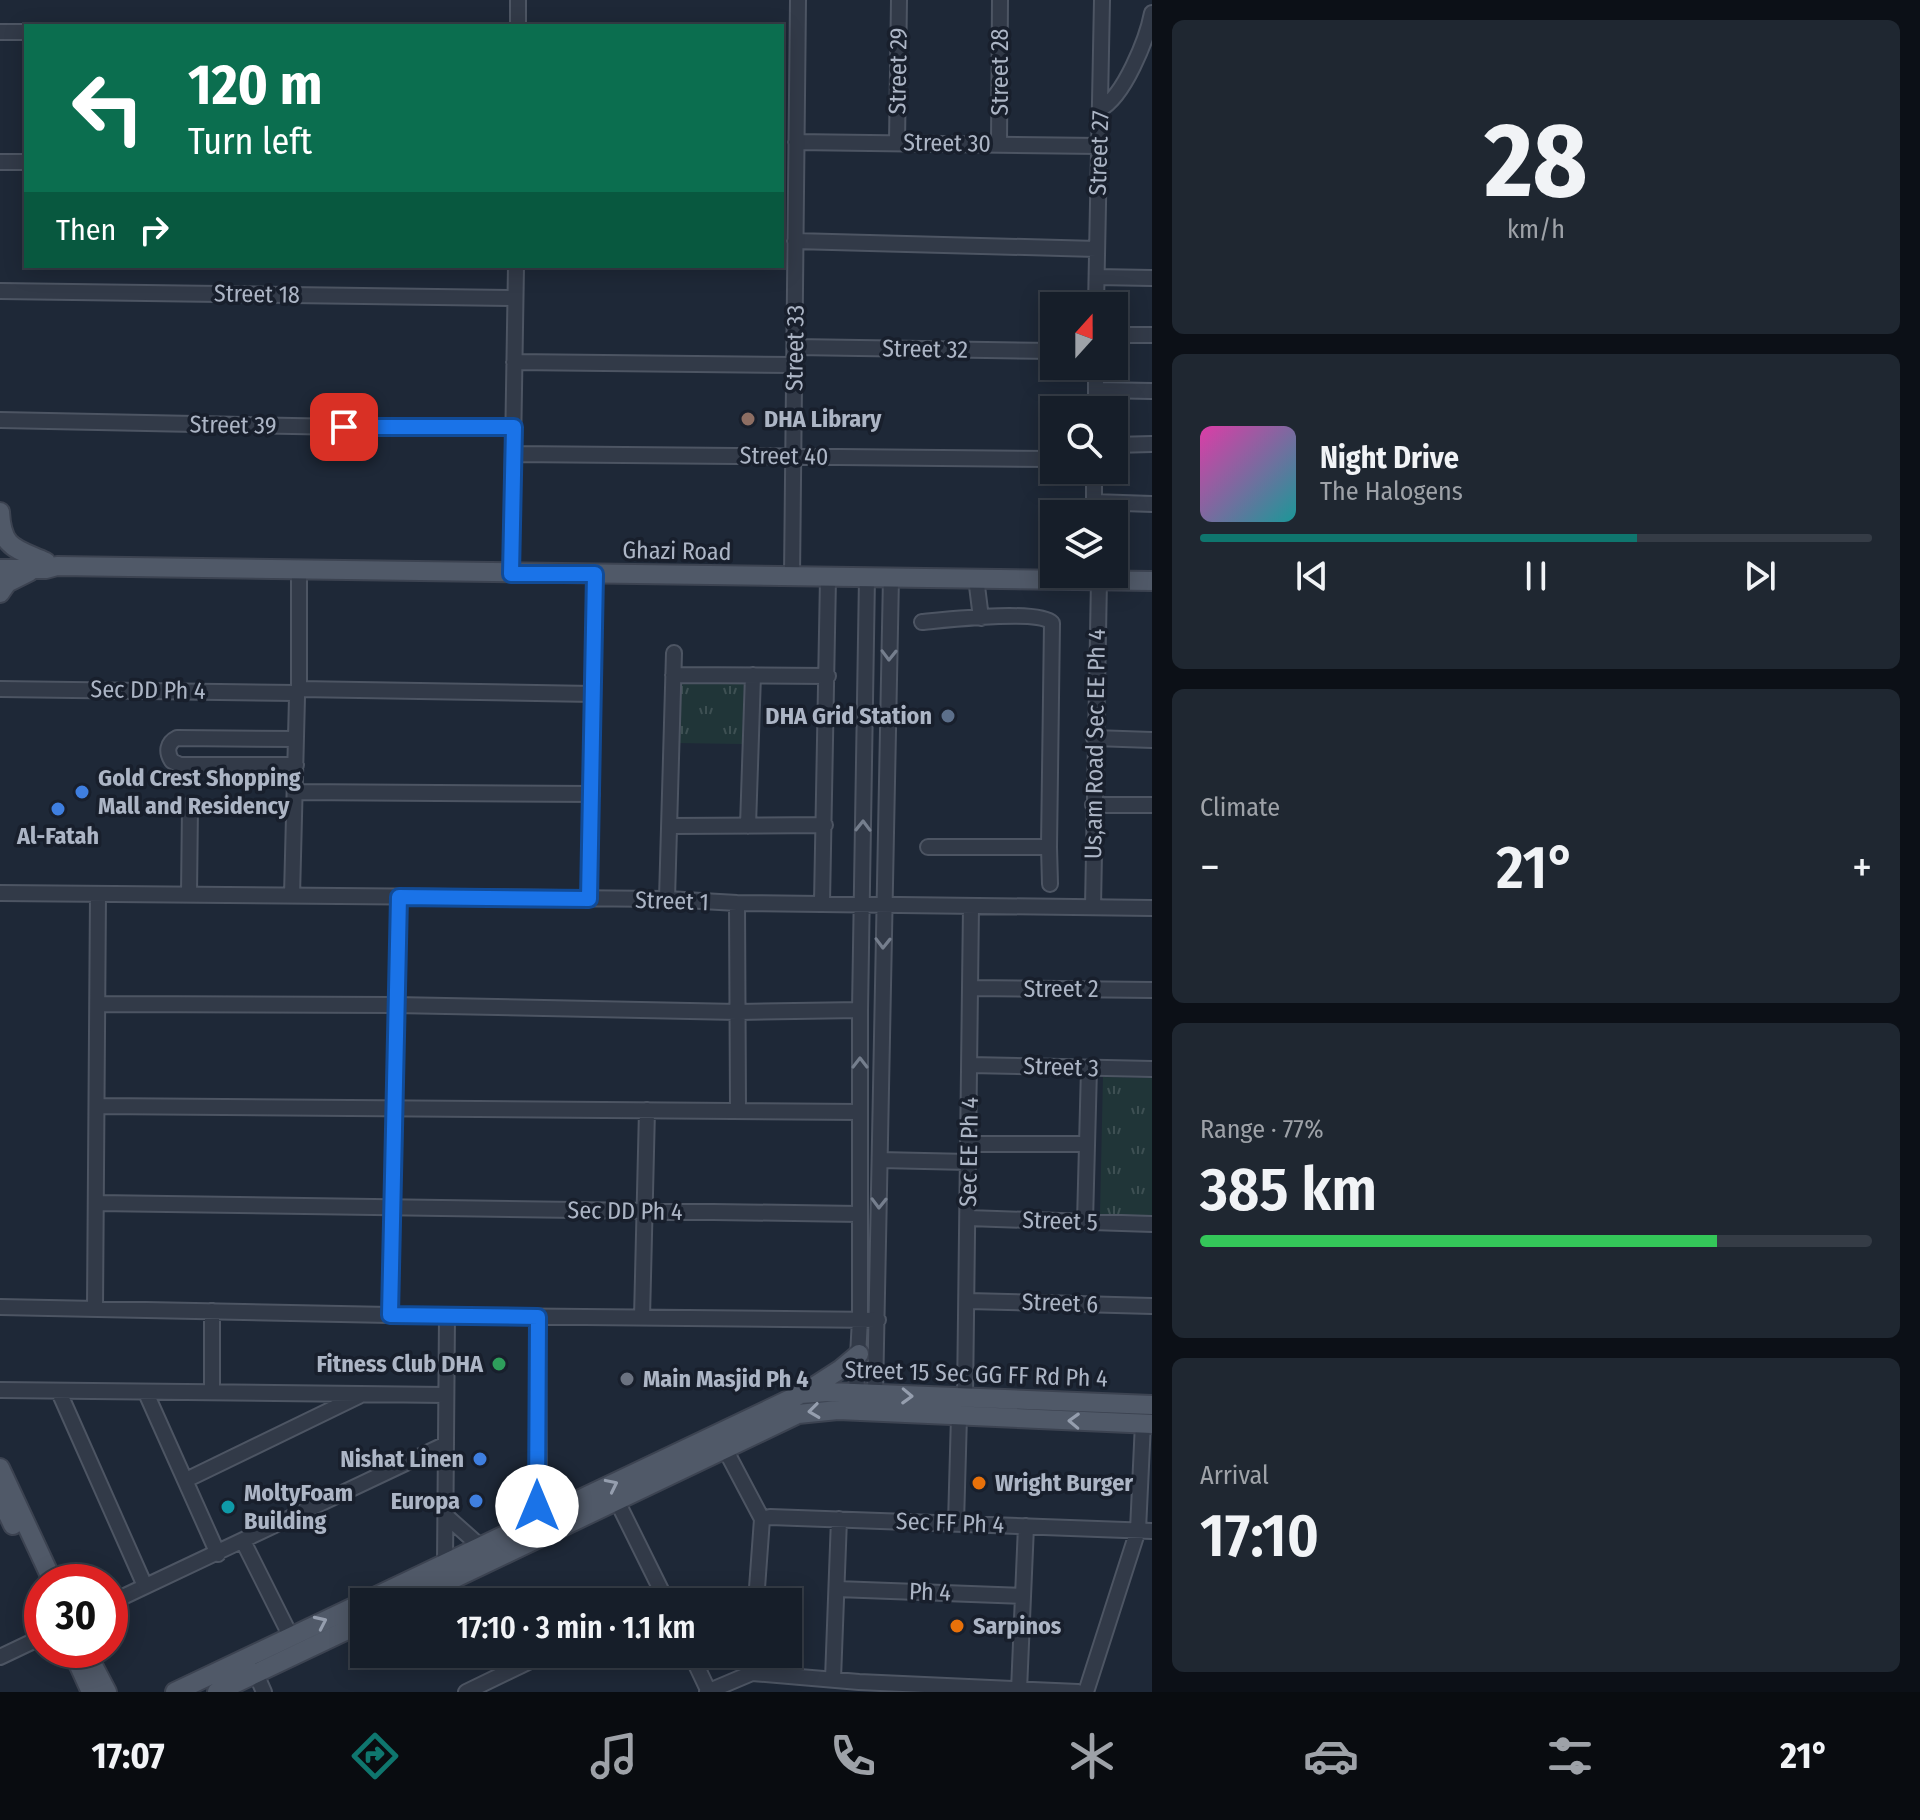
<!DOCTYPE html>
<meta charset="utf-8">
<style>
:root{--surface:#161e29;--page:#1f2731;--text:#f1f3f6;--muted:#9ea2a8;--line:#353c46;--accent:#0f766e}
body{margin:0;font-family:"Fira Sans Condensed",sans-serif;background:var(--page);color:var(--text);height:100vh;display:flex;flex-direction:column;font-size:30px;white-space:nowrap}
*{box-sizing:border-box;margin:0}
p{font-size:26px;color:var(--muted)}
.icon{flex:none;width:44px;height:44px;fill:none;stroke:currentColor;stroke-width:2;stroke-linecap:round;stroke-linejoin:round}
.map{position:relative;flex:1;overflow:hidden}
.panel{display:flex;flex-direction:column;gap:20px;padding:20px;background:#0c1017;width:768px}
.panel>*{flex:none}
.top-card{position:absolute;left:24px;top:24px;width:760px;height:244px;border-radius:0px;box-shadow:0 4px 20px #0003,0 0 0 2px var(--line);background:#0b6e4f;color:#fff;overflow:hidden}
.needle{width:52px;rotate:21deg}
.tools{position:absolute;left:1040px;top:292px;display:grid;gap:16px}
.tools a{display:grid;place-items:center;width:88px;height:88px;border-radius:0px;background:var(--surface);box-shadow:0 4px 20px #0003,0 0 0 2px var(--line);font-size:40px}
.speed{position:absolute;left:24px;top:1564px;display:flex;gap:16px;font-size:40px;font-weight:700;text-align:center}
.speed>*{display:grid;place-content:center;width:104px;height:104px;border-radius:50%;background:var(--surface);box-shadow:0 4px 20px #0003,0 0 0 2px var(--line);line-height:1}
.speed .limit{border:12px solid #d22;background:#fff;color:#111}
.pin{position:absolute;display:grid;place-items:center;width:68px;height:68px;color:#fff;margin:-34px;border-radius:16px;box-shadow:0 4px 12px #0006}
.me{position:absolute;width:88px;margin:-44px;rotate:0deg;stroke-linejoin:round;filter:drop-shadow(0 0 6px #0008)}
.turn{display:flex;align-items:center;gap:28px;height:168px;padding:0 32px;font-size:36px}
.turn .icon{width:104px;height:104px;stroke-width:2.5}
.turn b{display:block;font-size:56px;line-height:68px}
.then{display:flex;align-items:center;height:76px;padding:0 32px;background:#0003;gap:16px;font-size:30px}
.big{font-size:60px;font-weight:600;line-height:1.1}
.panel .tile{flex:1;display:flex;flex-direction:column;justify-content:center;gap:12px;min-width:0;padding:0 28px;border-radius:12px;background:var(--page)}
.panel .dial{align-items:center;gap:0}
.dial b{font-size:104px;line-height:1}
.song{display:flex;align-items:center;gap:24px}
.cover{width:96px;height:96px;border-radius:12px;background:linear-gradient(135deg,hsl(320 70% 55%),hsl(180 70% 35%))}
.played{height:8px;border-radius:4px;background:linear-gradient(90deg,var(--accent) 65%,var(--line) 65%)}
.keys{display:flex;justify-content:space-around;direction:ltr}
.heat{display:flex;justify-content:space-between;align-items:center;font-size:44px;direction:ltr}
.charge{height:12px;border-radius:6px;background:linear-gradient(90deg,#34c759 77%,var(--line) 0)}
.trip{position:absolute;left:350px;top:1588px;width:452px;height:80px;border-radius:0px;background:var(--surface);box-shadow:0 4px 20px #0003,0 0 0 2px var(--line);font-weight:600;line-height:80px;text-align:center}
.tab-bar{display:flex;height:128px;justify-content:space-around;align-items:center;background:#090c10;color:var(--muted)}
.tab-bar .icon{width:56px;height:56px}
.tab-bar .selected{color:var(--accent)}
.tab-bar b{font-size:36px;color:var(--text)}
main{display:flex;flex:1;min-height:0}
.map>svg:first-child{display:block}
.park{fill:url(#park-tufts)}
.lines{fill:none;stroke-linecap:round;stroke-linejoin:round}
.minor-casing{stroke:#4d5563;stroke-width:18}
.major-casing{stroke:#3c4351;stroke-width:22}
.minor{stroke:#323a48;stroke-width:14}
.major{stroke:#505968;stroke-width:18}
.oneway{stroke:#757e8d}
.oneway2{stroke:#959eae}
.route-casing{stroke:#114b97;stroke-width:20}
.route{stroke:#1a73e8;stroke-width:14}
.education-dot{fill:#8d6e63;stroke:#181f2c;stroke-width:3}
.service-dot{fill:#5c6f8a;stroke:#181f2c;stroke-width:3}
.shop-dot{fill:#3f7fe0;stroke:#181f2c;stroke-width:3}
.leisure-dot{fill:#2e9e5b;stroke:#181f2c;stroke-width:3}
.worship-dot{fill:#6b7280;stroke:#181f2c;stroke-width:3}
.food-dot{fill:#e8710a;stroke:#181f2c;stroke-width:3}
.culture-dot{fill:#0f9aa8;stroke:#181f2c;stroke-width:3}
.labels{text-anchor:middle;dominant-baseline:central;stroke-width:7;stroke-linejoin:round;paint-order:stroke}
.street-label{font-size:24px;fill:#acb5c5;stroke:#181f2c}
.poi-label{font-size:24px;font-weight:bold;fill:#acb5c5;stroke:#181f2c;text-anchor:start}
</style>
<main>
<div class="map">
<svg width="1152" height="1692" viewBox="0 0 1152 1692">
<defs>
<pattern id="park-tufts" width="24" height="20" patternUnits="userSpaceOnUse" patternTransform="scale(2)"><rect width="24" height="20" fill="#203538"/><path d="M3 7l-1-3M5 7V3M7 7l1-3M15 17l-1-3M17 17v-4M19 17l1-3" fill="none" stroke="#3e5053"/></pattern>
</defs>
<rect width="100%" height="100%" fill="#1e2837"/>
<path class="park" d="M 680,679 L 744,681 L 742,744 L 678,743 Z
M 1103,1077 L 1152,1078 L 1152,1217 L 1100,1216 Z"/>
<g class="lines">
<defs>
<path id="minor" d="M 518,26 L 518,0
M 0,32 L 26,32
M 1100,109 C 1124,97 1147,39 1152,13
M 796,142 L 1099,146
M 897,142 L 899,0
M 999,144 L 1000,0
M 0,162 L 26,162
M 795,241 L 1097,249
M 1097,277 L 1152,278
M 0,291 L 514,298
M 1096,306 L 1102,0
M 1114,335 L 1152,335
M 796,347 L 1054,351
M 514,362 L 795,365
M 1096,366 L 1096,410
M 1096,390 L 1152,391
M 0,420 L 344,427 L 514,427
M 1114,445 L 1152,444
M 513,454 L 1054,459
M 1094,502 L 1152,504
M 1094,514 L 1094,470
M 511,574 L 516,266
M 792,577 L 798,0
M 976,578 L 981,618
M 922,622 C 944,620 1039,609 1052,623 L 1049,847 L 928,847
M 673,675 L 828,676
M 0,689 L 295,693
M 299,689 L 593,694
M 1094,738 L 1152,740
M 296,765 L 180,765 L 172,761 C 166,752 167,743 177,738 L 296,739
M 295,792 L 592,794
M 1093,805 L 1152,805
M 669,826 L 825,825
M 748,826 L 753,675
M 1049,847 L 1050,884
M 0,893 L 667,899 L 737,903 L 1152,908
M 189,895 L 190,805
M 292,896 L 297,697 L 295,693 L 299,689 L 299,570
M 589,899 L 595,574
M 667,899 L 674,653
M 737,903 L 738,1110
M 822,903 L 828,578
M 1093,907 L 1099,580
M 971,988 L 1152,990
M 99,1004 L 395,1005 L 738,1012 L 860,1010
M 970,1065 L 1152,1069
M 98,1106 L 860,1112
M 969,1144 L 1087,1144
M 880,1160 L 969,1162
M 97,1203 L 859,1214
M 968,1218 L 1152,1224
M 1085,1222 L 1089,1068
M 968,1301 L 1152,1306
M 0,1307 L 390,1315 L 878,1320
M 95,1308 L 98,894
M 390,1315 L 399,897
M 538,1317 L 539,1519
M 642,1318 L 647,1110
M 0,1390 L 446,1395
M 59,1392 L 145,1586
M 212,1392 L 212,1311
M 146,1393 L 218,1554
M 856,1393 L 860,1319 L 860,1010 L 867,577
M 875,1395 L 891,577
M 965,1398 L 971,906
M 725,1449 L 762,1519 L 756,1602
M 186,1480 L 359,1396
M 617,1501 L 667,1602
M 445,1515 L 481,1547
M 762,1519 L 770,1517 L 1152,1531
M 956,1523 L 959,1416
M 243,1541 L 291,1637
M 445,1564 L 447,1316
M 837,1589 L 1023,1596
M 110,1603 L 446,1444
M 691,1654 L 709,1692
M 0,1657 L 42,1637
M 253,1667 L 264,1692
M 752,1673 L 753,1654
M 833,1679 L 839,1519
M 1019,1690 L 1026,1526
M 466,1692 L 545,1654
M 707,1692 L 752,1673 L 859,1682 L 1078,1692
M 1086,1692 L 1138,1530 L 1143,1423"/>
<path id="major" d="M 0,512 C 2,549 15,548 46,562
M 0,569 L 46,569 L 57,566 L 1152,581
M 0,593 L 7,583 L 29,572
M 807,1391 L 841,1369 L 859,1354
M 0,1468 L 53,1582
M 0,1498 L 13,1525
M 405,1602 L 798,1414 L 838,1410 L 1152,1424
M 72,1650 L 91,1692
M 85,1650 L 107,1692
M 175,1692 L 801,1394 L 828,1392 L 1152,1405
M 217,1692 L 364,1622"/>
</defs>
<use href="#minor" class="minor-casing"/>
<use href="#major" class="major-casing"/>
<use href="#minor" class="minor"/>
<use href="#major" class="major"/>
</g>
<defs><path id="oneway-chevron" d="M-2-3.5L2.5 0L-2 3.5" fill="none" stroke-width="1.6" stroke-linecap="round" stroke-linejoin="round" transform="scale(2)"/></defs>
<g class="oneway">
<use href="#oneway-chevron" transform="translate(889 655) rotate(91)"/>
<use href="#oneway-chevron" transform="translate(863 826) rotate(-89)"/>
<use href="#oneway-chevron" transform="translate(883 943) rotate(91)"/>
<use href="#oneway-chevron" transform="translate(860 1063) rotate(-90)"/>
<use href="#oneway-chevron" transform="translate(879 1203) rotate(91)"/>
</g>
<g class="oneway2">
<use href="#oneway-chevron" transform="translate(907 1396) rotate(2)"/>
<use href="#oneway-chevron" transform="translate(814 1411) rotate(173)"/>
<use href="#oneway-chevron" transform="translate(1074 1421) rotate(-178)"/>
<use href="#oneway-chevron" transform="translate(612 1485) rotate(-26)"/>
<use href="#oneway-chevron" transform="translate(321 1622) rotate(-25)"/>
</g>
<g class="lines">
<defs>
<path id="route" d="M 344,427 L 514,427 L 511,574 L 595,574 L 589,899 L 399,897 L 390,1315 L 538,1317 L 537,1506"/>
</defs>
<use href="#route" class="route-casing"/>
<use href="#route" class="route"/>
</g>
<circle class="education-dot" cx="748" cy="419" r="8"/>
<circle class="service-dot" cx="948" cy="716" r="8"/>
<g class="shop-dot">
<circle cx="82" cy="792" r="8"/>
<circle cx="58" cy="809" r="8"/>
<circle cx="480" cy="1459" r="8"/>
<circle cx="476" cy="1501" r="8"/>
</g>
<circle class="leisure-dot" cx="499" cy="1364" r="8"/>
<circle class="worship-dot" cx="627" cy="1379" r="8"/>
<g class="food-dot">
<circle cx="979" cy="1483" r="8"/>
<circle cx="957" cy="1626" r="8"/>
</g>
<circle class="culture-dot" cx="228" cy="1507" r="8"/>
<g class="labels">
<g class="street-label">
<text transform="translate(898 71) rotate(-89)">Street 29</text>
<text transform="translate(1000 72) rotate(-90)">Street 28</text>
<text transform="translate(947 143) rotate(1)">Street 30</text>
<text transform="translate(1099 153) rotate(-88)">Street 27</text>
<text transform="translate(257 294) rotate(1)">Street 18</text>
<text transform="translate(795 348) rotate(-89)">Street 33</text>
<text transform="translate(925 349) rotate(1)">Street 32</text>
<text transform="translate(233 425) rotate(1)">Street 39</text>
<text transform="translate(784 456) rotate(1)">Street 40</text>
<text transform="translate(677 551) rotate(1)">Ghazi Road</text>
<text transform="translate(148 690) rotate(1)">Sec DD Ph 4</text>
<text transform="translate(1095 744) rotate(-89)">Us,am Road Sec EE Ph 4</text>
<text transform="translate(672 901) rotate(2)">Street 1</text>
<text x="1061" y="989">Street 2</text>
<text transform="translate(1061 1067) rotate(2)">Street 3</text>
<text transform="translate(969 1152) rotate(-89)">Sec EE Ph 4</text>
<text transform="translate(625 1211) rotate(1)">Sec DD Ph 4</text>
<text transform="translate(1060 1221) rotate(2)">Street 5</text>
<text transform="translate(1060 1303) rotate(2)">Street 6</text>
<text transform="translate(976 1374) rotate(2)">Street 15 Sec GG FF Rd Ph 4</text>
<text transform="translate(950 1523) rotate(2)">Sec FF Ph 4</text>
<text transform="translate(930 1592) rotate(2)">Ph 4</text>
</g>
<g class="poi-label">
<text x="764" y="419">DHA Library</text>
<text x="932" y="716" text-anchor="end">DHA Grid Station</text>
<text x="98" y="778">Gold Crest Shopping<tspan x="98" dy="28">Mall and Residency</tspan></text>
<text x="58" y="836" text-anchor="middle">Al-Fatah</text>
<text x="483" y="1364" text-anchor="end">Fitness Club DHA</text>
<text x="643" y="1379">Main Masjid Ph 4</text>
<text x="464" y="1459" text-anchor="end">Nishat Linen</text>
<text x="995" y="1483">Wright Burger</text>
<text x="244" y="1493">MoltyFoam<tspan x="244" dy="28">Building</tspan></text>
<text x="460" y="1501" text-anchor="end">Europa</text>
<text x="973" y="1626">Sarpinos</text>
</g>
</g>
</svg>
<div class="tools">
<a><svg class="needle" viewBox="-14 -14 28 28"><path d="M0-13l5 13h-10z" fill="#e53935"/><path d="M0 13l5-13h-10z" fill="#9ea2a8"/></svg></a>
<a><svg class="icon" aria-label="search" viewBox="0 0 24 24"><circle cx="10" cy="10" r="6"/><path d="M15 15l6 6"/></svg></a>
<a><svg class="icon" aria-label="layers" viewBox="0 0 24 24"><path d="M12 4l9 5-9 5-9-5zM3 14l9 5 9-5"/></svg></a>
</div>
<div class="speed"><div class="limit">30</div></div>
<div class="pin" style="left:344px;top:427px;background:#d93025"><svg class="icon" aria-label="arrive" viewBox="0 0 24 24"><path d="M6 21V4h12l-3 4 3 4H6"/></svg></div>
<svg class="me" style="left:537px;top:1506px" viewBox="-20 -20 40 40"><circle r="19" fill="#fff"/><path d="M0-13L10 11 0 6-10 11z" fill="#1a73e8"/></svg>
<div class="trip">17:10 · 3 min · 1.1 km</div>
<div class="top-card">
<div class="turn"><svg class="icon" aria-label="left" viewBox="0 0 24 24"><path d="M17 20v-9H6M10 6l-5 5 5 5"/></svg><div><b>120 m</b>Turn left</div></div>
<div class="then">Then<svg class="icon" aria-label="right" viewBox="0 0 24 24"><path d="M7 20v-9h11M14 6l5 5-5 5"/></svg></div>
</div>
</div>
<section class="panel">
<div class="tile dial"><b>28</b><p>km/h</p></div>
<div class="tile">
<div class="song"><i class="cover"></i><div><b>Night Drive</b><p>The Halogens</p></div></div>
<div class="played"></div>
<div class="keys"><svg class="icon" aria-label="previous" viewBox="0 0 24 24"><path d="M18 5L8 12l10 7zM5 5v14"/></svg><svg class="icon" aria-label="pause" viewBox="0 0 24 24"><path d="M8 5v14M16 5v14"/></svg><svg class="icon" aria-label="next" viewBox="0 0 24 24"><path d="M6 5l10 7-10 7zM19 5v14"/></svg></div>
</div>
<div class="tile"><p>Climate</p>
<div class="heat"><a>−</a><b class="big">21°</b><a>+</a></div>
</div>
<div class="tile"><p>Range · 77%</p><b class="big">385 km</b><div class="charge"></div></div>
<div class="tile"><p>Arrival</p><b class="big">17:10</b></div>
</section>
</main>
<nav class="tab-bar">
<b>17:07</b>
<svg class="icon selected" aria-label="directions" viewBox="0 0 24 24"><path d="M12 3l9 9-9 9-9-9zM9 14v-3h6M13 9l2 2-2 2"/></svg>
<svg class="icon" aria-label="music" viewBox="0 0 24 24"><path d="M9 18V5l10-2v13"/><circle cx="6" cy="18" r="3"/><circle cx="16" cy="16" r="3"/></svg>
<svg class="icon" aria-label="phone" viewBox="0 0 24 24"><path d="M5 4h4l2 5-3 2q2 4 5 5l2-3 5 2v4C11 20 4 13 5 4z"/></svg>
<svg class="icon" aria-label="climate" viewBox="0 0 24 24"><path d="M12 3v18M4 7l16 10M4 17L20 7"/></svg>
<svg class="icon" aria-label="car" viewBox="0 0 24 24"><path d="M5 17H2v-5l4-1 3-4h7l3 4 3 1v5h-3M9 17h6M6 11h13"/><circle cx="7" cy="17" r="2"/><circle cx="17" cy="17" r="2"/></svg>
<svg class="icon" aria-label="filters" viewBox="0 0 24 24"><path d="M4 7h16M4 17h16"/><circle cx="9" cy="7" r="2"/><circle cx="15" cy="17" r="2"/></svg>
<b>21°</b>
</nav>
